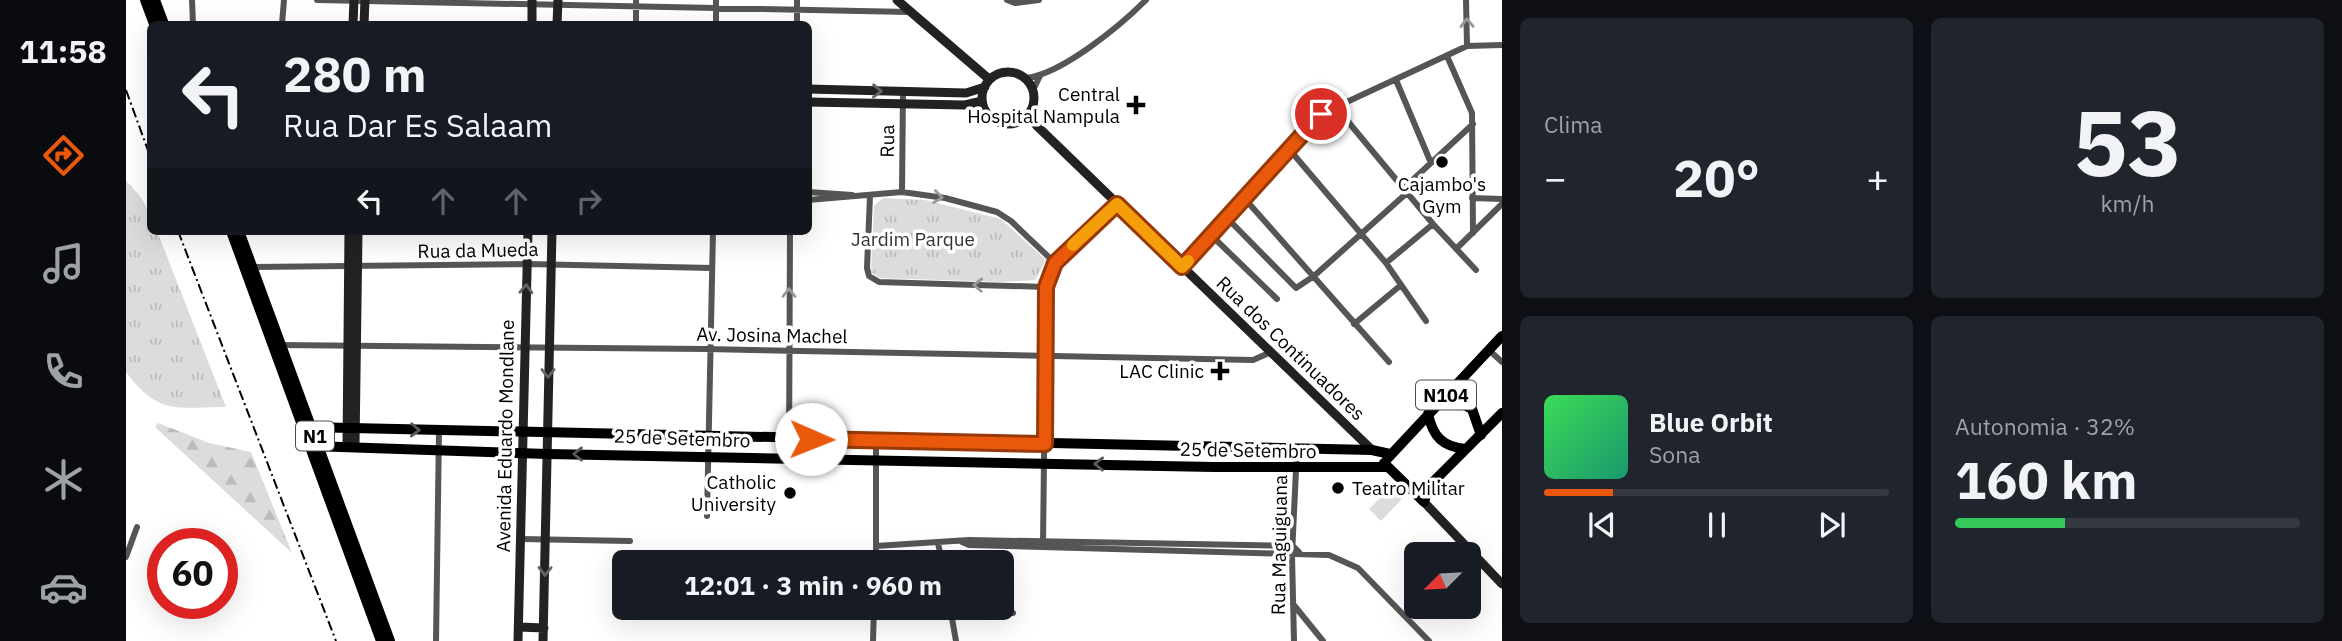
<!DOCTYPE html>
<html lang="pt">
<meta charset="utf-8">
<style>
:root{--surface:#171b24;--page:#20242c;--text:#f1f3f6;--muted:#9ea1a6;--line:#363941;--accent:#ea580c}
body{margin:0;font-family:"IBM Plex Sans",sans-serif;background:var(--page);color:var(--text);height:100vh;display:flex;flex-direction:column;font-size:26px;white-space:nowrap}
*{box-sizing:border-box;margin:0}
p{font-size:23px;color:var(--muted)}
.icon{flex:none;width:38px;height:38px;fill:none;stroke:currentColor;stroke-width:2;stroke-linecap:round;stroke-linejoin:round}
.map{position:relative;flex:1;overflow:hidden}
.details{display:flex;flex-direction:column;gap:18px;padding:18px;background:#0d0f14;width:840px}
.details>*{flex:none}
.top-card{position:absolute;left:21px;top:21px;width:665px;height:214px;border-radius:10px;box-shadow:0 7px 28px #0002;background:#171b24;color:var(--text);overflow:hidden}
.needle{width:46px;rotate:246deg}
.controls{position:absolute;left:1278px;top:542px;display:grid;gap:14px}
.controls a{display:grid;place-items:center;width:77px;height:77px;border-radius:10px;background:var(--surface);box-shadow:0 7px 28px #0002;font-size:35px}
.speed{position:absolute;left:21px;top:528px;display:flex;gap:14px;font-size:35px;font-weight:700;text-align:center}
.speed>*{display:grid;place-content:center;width:91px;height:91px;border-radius:50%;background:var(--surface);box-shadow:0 7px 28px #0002;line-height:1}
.speed .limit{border:10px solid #d22;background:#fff;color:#111}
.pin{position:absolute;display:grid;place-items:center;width:60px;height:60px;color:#fff;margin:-30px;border:4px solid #fff;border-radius:50%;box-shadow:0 2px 7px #0007}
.me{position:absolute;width:77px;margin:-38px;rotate:91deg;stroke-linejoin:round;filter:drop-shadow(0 0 5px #0008)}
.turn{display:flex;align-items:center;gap:24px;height:147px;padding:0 21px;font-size:32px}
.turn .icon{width:91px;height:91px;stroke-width:2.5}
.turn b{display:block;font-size:49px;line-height:60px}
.lanes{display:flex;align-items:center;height:66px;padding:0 21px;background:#0003;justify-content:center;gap:35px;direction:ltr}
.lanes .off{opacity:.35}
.big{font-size:52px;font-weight:700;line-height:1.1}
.details .tile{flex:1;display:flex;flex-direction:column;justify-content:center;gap:10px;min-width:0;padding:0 24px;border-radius:10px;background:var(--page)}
.details .dial{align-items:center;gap:0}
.dial b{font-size:91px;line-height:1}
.song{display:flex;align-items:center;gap:21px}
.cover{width:84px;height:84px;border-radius:10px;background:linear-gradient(135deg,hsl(130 70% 55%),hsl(160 70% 35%))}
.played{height:7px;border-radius:4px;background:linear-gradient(90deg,var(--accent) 20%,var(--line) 20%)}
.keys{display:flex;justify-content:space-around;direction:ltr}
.heat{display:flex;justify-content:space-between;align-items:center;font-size:38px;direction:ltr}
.charge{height:10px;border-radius:5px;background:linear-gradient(90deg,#34c759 32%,var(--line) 0)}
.details .tiles{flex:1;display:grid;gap:18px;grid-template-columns:repeat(2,1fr)}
.trip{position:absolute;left:486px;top:550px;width:402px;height:70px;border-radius:10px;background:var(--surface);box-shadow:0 7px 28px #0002;font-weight:700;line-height:70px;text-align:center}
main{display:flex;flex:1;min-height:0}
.tab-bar{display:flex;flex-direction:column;width:126px;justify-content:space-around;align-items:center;background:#090b0e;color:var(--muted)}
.tab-bar .icon{width:49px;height:49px}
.tab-bar .current{color:var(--accent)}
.tab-bar b{font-size:32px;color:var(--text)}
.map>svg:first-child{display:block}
.forest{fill:url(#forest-firs)}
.park{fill:url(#park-tufts)}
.pitch{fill:#dcdcdc}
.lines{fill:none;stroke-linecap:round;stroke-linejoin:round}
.street{stroke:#555;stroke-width:6}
.secondary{stroke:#222;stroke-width:9}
.primary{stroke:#000;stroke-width:10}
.highway{stroke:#000;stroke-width:10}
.rail{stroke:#000;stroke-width:2;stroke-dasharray:10 3.5 2 3.5;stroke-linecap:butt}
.oneway{stroke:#999}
.oneway2{stroke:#646464}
.oneway3{stroke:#595959}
.route-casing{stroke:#983908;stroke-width:18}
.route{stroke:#ea580c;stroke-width:12}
.slow{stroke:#f59e0b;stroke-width:12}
.poi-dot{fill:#000;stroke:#fff;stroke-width:2.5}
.labels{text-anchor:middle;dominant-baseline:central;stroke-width:7;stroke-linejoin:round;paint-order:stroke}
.shield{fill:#fff;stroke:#4c4c4c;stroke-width:2}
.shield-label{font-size:18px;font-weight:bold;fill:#000}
.poi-label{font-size:19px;fill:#000;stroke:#fff;text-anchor:end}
.street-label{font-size:19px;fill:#000;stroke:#fff}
.park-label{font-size:19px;fill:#333;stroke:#fff}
</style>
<main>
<nav class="tab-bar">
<b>11:58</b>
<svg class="icon current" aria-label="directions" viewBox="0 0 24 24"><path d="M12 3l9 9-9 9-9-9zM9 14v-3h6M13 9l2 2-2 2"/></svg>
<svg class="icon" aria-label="music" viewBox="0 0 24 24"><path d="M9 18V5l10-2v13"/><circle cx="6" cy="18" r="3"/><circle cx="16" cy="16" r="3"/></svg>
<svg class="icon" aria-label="phone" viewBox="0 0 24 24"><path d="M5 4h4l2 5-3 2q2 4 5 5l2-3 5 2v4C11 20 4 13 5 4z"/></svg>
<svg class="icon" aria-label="climate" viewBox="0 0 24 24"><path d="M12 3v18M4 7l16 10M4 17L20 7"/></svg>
<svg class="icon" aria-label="car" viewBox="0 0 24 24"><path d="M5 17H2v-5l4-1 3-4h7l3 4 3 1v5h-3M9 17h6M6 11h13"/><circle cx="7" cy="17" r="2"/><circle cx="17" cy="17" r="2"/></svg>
</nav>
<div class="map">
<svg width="1376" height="641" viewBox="0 0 1376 641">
<defs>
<pattern id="forest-firs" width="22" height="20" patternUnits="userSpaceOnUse" patternTransform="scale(1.75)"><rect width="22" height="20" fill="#dcdcdc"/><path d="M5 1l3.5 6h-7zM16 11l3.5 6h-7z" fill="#bbb"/></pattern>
<pattern id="park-tufts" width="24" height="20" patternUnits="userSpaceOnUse" patternTransform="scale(1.75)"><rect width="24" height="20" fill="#dcdcdc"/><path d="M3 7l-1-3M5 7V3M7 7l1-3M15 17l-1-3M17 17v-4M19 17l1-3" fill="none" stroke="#bbb"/></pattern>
</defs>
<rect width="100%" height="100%" fill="#fff"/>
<path class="forest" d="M 32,423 L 83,443 L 125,452 L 166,553 L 29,427 Z"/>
<path class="park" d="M 0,181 C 16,197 24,207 24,231 L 31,231 L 100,407 C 50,407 33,416 0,372 Z
M 757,198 L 799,200 L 875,219 L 920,260 L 909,280 L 876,282 L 753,278 L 745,272 L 748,206 Z"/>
<path class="pitch" d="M 1265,487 L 1276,499 L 1255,521 L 1243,509 Z"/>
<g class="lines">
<path class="street" d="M 66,0 L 67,24
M 191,0 L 783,12
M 881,0 L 889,3 L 913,0
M 1340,0 L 1341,46
M 156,24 L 158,0
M 510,24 L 510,0
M 590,24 L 590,0
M 671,24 L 671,0
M 1321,56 L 1346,113 L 1347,233
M 900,78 C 936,74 994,26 1020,0
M 1270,80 L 1305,163
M 907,90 L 914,76
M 1213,106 L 1224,124 L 1307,224 L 1350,270
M 1163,149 L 1260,263 L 1300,321
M 1279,187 L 1347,124
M 682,192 L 726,195
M 776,192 L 777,91
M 744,196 L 741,268 L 743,276 L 753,282 L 920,287
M 1346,198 L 1376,199
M 1119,199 L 1263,362
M 682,200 L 776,192 L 819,198 L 871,212 L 885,221 L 929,263
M 1102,219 L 1170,288 L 1188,276 L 1282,192
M 1086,236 L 1151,299
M 1330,249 L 1376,204
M 1260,263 L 1307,224
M 126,267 L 401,264 L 586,268
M 1056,267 L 1195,114 L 1341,46 L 1376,45
M 1228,324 L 1275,285
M 153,345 L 580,349 L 1127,360 L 1143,353
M 1363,350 L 1376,362
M 663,459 L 664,231
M 581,516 L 587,231
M 395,539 L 504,541
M 836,542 L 843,545 L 1203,555 L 1232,568 L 1303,641
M 812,543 L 816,562
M 917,545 L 920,287 L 929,263 L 991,204
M 750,546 L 843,540 L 1167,546 L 1173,552
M 0,557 L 11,527
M 750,562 L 750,441
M 1167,604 L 1197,641
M 824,607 L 830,641
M 874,607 L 887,613
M 310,641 L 313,430
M 747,641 L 748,607
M 1168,641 L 1166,555 L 1171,449"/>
<path class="secondary" d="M 771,0 L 863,79
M 227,24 L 228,0
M 238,24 L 239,0
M 406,24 L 406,0
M 431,24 L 432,0
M856 98a26 26 0 1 1 52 0a26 26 0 1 1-52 0Z
M 682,89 L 840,93 L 859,87
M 682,102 L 839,105 L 856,101
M 910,125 L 1246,450
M 221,446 L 223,231
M 229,446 L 232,231
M 1298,502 L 1376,584
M 393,627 L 418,628
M 392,641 L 402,231
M 417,641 L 426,231"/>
<path class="primary" d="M 1316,400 L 1326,398 L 1346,409 L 1355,435
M 1302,414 C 1307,437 1317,447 1340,449
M 180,427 L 1246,450 L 1264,454
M 185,446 L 422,454 L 1088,467 L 1262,467
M 1261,459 L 1376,336
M 1258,463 L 1298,502 L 1303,486 L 1376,413"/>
<path class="highway" d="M 19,0 L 28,24
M 29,0 L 38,24
M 105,231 L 255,641
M 113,231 L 264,641"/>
<path class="rail" d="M 0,90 L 24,156
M 52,231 L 210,641"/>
</g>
<defs><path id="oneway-chevron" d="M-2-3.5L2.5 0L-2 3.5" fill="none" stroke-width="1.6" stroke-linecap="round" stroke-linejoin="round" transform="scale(1.75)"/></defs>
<g class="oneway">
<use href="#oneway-chevron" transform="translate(1341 23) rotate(-91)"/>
<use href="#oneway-chevron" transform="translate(812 197) rotate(8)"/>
<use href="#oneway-chevron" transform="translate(852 285) rotate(-178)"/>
<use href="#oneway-chevron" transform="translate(663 293) rotate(-90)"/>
</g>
<g class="oneway2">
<use href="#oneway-chevron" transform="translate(751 91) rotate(1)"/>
<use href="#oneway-chevron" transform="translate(400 289) rotate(-88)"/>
<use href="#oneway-chevron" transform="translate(422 373) rotate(90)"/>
<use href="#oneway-chevron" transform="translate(419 571) rotate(91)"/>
</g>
<g class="oneway3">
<use href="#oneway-chevron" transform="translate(289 430) rotate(2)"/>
<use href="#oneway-chevron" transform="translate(452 454) rotate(180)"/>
<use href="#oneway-chevron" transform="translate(973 464) rotate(-179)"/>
</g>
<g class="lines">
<defs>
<path id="route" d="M 685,439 L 919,444 L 920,287 L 929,263 L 991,204 L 1056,267 L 1195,114"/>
</defs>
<use href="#route" class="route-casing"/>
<use href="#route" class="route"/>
<path class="slow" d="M 947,245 L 991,204 L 1056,267 L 1062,261"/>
</g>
<g class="poi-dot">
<path d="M1006.5 94.5h7v7h7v7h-7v7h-7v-7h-7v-7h7z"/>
<circle cx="1316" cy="162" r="7"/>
<path d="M1090.5 360.5h7v7h7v7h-7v7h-7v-7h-7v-7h7z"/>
<circle cx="1212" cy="488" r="7"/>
<circle cx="664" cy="493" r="7"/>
</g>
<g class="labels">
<g class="shield">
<rect x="1290" y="380.5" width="60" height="29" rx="5"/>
<rect x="170" y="421.5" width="38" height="29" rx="5"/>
</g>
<g class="shield-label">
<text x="1320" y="395">N104</text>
<text x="189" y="436">N1</text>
</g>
<g class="poi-label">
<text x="994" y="94">Central<tspan x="994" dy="22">Hospital Nampula</tspan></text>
<text x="1316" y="184" text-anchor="middle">Cajambo's<tspan x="1316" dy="22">Gym</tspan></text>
<text x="1078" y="371">LAC Clinic</text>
<text x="650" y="482">Catholic<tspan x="650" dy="22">University</tspan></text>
<text x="1226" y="488" text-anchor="start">Teatro Militar</text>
</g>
<g class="street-label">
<text transform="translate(761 141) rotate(-89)">Rua</text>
<text transform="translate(352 250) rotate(-1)">Rua da Mueda</text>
<text transform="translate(646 335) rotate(1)">Av. Josina Machel</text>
<text transform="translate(1165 348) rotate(44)">Rua dos Continuadores</text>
<text transform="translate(379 436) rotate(-89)">Avenida Eduardo Mondlane</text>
<text transform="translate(556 438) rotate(2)">25 de Setembro</text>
<text transform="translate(1122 450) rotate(1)">25 de Setembro</text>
<text transform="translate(1153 545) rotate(-89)">Rua Maguiguana</text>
</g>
<g class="park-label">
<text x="787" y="239">Jardim Parque</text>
</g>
</g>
</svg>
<div class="controls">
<a><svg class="needle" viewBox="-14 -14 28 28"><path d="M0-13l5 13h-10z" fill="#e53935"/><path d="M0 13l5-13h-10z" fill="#9ea1a6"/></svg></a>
</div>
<div class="speed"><div class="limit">60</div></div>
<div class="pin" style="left:1195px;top:114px;background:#d93025"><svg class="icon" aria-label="arrive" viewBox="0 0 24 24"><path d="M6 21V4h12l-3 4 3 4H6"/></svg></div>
<svg class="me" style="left:685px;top:439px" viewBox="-20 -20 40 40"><circle r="19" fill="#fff"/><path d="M0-13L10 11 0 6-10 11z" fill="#ea580c"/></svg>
<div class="trip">12:01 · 3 min · 960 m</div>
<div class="top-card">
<div class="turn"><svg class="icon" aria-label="left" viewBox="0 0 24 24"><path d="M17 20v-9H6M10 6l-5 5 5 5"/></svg><div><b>280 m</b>Rua Dar Es Salaam</div></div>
<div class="lanes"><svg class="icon" aria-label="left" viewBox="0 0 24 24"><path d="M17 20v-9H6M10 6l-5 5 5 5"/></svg><svg class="icon off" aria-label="ahead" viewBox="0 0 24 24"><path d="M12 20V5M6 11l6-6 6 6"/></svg><svg class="icon off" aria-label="ahead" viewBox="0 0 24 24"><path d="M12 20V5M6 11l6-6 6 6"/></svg><svg class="icon off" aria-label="right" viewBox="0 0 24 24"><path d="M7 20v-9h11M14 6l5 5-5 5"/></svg></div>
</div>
</div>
<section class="details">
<div class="tiles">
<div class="tile"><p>Clima</p>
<div class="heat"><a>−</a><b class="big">20°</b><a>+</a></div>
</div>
<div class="tile dial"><b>53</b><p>km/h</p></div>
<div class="tile">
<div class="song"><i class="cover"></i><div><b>Blue Orbit</b><p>Sona</p></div></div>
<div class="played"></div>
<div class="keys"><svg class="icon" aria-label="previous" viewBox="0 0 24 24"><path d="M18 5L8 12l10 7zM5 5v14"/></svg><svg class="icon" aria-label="pause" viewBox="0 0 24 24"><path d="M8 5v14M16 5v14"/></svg><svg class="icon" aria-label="next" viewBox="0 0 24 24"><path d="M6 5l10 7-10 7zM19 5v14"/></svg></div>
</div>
<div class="tile"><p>Autonomia · 32%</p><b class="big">160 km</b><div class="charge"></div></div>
</div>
</section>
</main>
